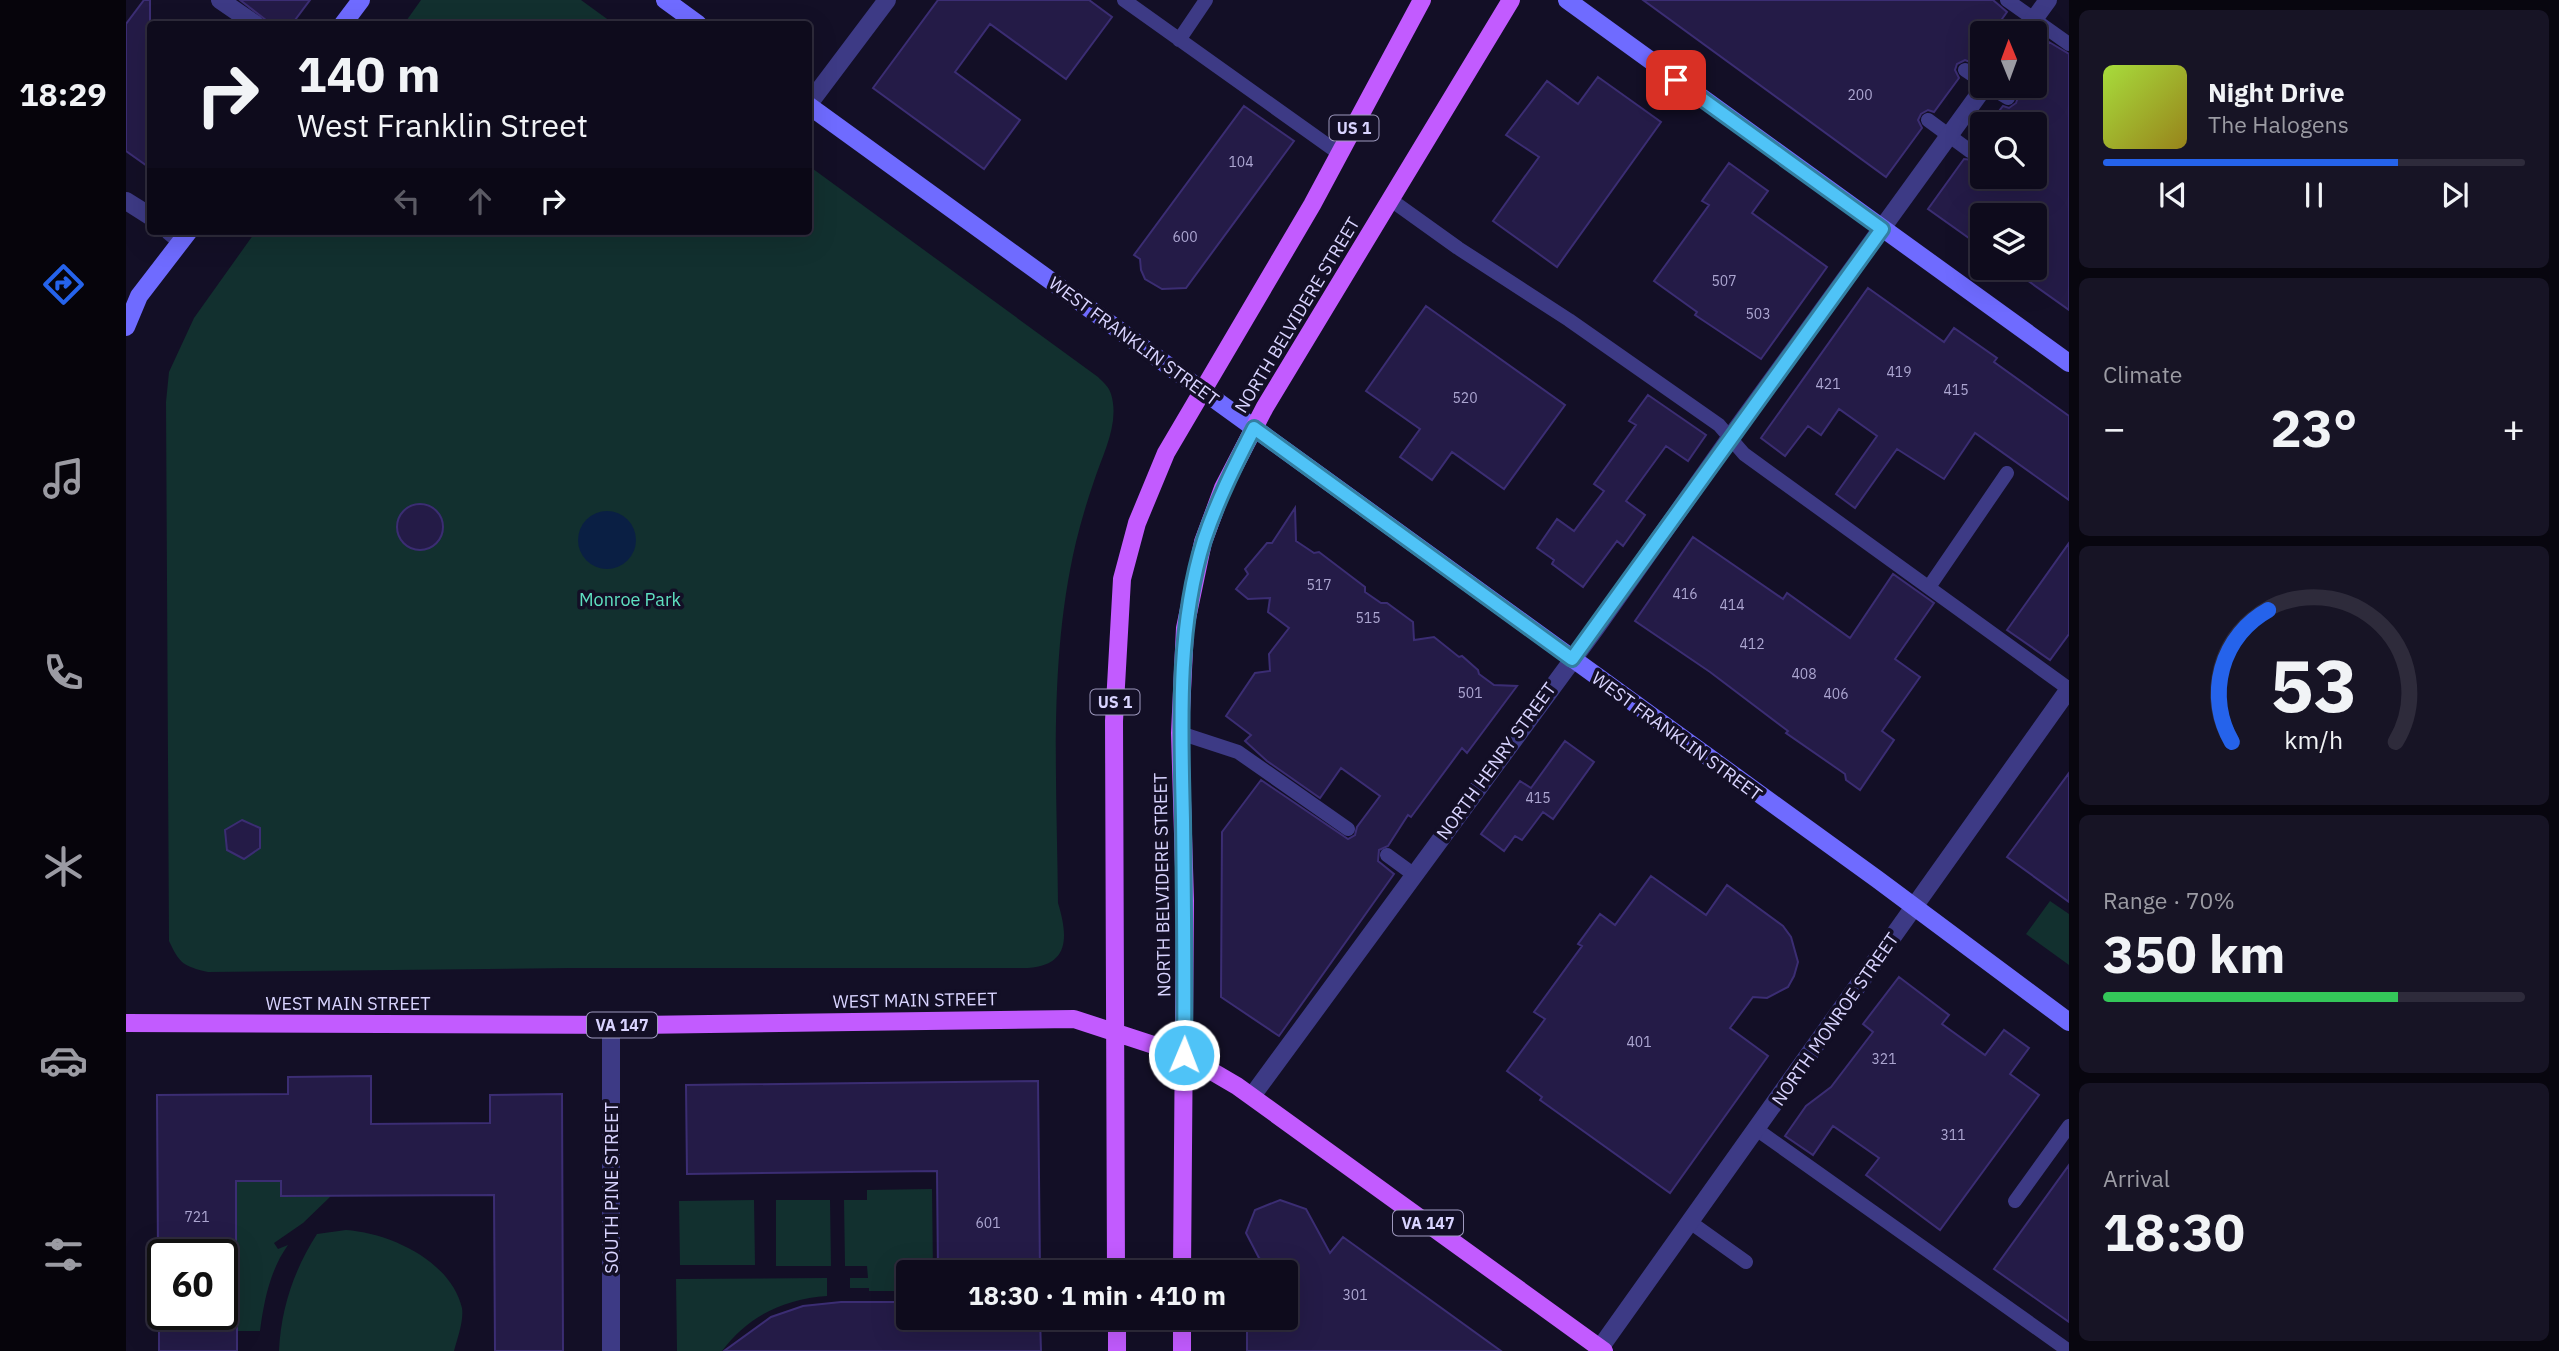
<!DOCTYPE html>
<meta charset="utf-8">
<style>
:root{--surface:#0e0b1c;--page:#171425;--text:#f1f3f6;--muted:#9b9ba3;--line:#2e2b3b;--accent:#2563eb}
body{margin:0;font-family:"IBM Plex Sans",sans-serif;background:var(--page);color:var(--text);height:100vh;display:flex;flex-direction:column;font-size:26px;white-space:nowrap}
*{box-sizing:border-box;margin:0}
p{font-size:23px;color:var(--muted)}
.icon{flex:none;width:38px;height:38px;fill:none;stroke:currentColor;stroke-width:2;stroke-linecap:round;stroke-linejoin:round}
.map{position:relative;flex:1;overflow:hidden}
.side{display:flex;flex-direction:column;gap:10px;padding:10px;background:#08060f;width:490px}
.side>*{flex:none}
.hud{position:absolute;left:21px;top:21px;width:665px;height:214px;border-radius:7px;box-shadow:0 7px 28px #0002,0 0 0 2px var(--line);background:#0e0b1c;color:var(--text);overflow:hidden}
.needle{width:46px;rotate:359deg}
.controls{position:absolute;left:1844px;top:21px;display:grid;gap:14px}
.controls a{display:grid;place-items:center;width:77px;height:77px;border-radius:7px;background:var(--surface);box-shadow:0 7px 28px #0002,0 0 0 2px var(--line);font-size:35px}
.speed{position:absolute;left:21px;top:1239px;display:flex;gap:14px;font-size:35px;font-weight:700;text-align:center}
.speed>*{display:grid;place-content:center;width:91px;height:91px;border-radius:50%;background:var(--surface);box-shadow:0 7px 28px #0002,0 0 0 2px var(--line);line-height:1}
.speed .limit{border:4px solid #111;border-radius:10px;background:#fff;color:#111}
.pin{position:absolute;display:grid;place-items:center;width:60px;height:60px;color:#fff;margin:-30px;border-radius:14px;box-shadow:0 4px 10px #0006}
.me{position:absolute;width:77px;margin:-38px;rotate:1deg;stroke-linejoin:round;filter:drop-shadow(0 0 5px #0008)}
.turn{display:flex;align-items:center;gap:24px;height:147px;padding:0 35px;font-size:32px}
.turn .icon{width:91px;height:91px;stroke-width:2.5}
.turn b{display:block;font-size:49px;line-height:60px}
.lanes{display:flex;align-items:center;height:66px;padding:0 35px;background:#0003;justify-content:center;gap:35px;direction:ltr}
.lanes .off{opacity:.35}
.big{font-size:52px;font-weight:800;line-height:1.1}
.side .tile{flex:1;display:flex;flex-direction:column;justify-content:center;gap:10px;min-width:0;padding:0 24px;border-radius:10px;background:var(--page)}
.side .dial{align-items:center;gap:0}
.dial svg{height:182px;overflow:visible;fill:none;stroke:var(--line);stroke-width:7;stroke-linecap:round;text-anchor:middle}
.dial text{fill:var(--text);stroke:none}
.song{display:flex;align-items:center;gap:21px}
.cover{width:84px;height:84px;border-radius:10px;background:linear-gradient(135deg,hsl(80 70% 55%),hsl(50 70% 35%))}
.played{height:7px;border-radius:4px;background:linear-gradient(90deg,var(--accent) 70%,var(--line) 70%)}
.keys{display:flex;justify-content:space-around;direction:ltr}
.heat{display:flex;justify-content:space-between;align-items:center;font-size:38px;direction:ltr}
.charge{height:10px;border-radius:5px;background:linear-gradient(90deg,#34c759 70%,var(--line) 0)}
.trip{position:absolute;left:770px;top:1260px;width:402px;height:70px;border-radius:7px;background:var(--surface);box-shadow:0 7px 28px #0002,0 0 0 2px var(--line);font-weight:800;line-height:70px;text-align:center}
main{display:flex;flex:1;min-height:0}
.tabs{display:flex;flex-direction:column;width:126px;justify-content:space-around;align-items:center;background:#06040b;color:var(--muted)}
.tabs .icon{width:49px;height:49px}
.tabs .selected{color:var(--accent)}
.tabs b{font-size:32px;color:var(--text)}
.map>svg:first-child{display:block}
.green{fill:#12302f}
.water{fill:#0a1f44}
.building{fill:#241b47;stroke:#3b2d73;stroke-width:2}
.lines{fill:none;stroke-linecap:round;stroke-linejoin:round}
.lane{stroke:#3d3a85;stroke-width:14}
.street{stroke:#3d3a85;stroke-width:18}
.secondary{stroke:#6f6bff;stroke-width:18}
.primary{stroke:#c25bff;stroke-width:18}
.route-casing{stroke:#337fa1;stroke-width:18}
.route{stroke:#4fc3f7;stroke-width:12}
.labels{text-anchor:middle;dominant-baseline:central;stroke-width:7;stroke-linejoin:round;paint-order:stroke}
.number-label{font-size:14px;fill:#aca6d1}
.shield{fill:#130f26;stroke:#9e99be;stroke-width:2}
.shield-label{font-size:16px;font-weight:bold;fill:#d9d4ff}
.street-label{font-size:18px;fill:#d9d4ff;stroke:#130f26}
.park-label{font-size:18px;fill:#5fe0c0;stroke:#130f26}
</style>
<main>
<nav class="tabs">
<b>18:29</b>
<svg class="icon selected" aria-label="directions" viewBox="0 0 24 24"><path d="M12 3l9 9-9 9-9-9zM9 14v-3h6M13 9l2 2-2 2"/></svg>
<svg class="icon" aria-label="music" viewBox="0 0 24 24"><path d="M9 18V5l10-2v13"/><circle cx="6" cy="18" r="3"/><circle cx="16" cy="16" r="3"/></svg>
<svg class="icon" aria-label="phone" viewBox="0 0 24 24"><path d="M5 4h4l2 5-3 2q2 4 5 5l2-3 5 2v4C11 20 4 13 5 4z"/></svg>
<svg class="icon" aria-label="climate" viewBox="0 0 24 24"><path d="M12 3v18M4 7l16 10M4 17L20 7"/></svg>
<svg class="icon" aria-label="car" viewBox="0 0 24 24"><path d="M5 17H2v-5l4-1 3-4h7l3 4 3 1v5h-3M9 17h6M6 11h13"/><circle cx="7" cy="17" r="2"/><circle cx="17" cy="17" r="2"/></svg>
<svg class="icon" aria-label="filters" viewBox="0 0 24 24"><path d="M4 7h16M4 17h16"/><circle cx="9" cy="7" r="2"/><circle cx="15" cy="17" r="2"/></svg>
</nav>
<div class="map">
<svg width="1943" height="1351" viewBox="0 0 1943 1351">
<rect width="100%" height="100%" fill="#130f26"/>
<path class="green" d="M 295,0 L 455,0 L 488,24 L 278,24 Z
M 683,166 L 972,377 C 977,382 983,387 985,394 C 994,423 977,453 968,481 C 961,501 955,522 950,542 C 922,660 931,782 932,903 C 942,936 944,965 902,968 L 444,968 L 82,972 C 57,966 54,964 43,941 L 40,402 L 43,372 L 68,318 L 130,231 L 682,231 Z
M 1924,901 L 1943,914 L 1943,965 L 1900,934 Z
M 110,1181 L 155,1181 L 155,1196 L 205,1196 L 177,1223 L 148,1243 L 152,1249 L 162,1245 C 144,1270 138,1301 134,1331 L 111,1331 Z
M 806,1189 L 807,1272 L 782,1272 L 782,1291 L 743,1291 L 743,1288 L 724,1288 L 724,1278 L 742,1278 L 741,1266 L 719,1266 L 718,1200 L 741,1200 L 741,1190 Z
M 628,1200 L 629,1265 L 554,1265 L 553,1201 Z
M 650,1200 L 704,1200 L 705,1266 L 650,1266 Z
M 220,1230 C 264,1233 325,1261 336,1308 C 338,1321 331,1339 328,1351 L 153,1351 C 155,1308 168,1270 191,1234 Z
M 701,1278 L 701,1296 C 658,1299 622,1316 596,1351 L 551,1351 L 550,1279 Z"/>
<path class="water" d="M452 540a29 29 0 1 1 58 0a29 29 0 1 1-58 0Z"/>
<path class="building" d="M 18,0 L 24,0 L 24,168 L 0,151 L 0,24 Z
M 114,0 L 184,0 L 166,24 L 145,24 Z
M 812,0 L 963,0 L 986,17 L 940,79 L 864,24 L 829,72 L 894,120 L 858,169 L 747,88 Z
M 1517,0 L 1867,0 L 1881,12 L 1866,33 L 1857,33 L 1857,45 L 1844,62 L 1839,60 L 1831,64 L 1829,70 L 1833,78 L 1808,112 L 1802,110 L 1795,114 L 1792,120 L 1796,128 L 1760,177 Z
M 1923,42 L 1943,54 L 1943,310 L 1884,268 L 1909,268 L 1909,215 L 1857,215 L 1857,248 L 1802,209 L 1838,159 L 1847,160 L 1852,156 L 1853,148 L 1850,143 L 1857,133 L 1857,177 L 1909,177 L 1909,124 L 1863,124 L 1877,106 L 1883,108 L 1890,103 L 1892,97 L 1888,91 L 1891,86 L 1909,86 L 1909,61 Z
M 1472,77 L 1535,122 L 1431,267 L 1367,221 L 1413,157 L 1380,135 L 1421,81 L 1452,104 Z
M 1118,106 L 1168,141 L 1060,288 L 1036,289 L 1019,279 L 1015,270 L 1014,259 L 1008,255 Z
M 1603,163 L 1642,191 L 1626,213 L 1701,267 L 1635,359 L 1569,315 L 1571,312 L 1528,281 L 1583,205 L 1576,201 Z
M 1742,288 L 1818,342 L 1828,328 L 1871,358 L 1868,362 L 1943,416 L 1943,500 L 1849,433 L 1818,479 L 1771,449 L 1729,508 L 1710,494 L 1751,436 L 1713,409 L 1695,435 L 1682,426 L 1659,456 L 1635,438 Z
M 1300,306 L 1439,405 L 1378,489 L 1326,452 L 1306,480 L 1274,457 L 1294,429 L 1240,391 Z
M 1522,395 L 1580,435 L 1562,461 L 1540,446 L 1500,501 L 1519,515 L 1497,546 L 1491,541 L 1457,587 L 1426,564 L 1428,560 L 1411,548 L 1431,519 L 1448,531 L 1478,491 L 1468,484 L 1510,425 L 1503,421 Z
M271 527a23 23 0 1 1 46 0a23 23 0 1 1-46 0Z
M 1169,508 L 1170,541 L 1188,553 L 1193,552 L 1239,587 L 1239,592 L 1255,603 L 1261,603 L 1287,622 L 1288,640 L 1308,637 L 1333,657 L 1336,656 L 1352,670 L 1353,674 L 1368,685 L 1391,686 L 1341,753 L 1336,748 L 1285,817 L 1282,815 L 1262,846 L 1253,850 L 1252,861 L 1268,874 L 1153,1036 L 1095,997 L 1096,832 L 1135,780 L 1222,839 L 1229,835 L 1231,827 L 1254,796 L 1215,768 L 1194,798 L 1141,761 L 1119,741 L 1125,735 L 1100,716 L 1129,673 L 1144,671 L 1143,654 L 1163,628 L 1142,612 L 1144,598 L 1122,599 L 1110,589 L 1122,574 L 1119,569 L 1141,543 L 1146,543 Z
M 1567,537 L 1657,599 L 1661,593 L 1724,638 L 1767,574 L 1808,603 L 1769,659 L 1794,677 L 1756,731 L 1768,740 L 1734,790 L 1720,780 L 1719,774 L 1660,733 L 1662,731 L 1584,672 L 1509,621 Z
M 1943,543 L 1943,634 L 1924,660 L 1881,630 Z
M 1439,741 L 1468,762 L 1427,819 L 1417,812 L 1396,840 L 1389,836 L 1378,851 L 1355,834 L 1394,781 L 1405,788 Z
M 1943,773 L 1943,902 L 1881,857 Z
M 116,820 L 134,828 L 134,848 L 118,859 L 101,850 L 99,830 Z
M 1525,876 L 1580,915 L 1601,885 L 1657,926 L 1665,937 L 1672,962 L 1668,976 L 1662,987 L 1641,998 L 1627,997 L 1604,1028 L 1642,1056 L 1544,1193 L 1414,1100 L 1416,1097 L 1381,1071 L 1419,1019 L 1408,1012 L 1456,946 L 1452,944 L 1474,914 L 1489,925 Z
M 1773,977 L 1823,1015 L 1816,1024 L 1859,1055 L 1878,1030 L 1903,1048 L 1884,1074 L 1913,1095 L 1814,1230 L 1740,1175 L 1753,1158 L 1707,1126 L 1687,1155 L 1659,1136 L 1680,1106 L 1705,1087 L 1747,1032 L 1737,1024 Z
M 245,1076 L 245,1124 L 364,1123 L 364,1095 L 436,1094 L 437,1351 L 369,1351 L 368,1195 L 155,1196 L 155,1181 L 110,1181 L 110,1255 L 32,1255 L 31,1095 L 162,1094 L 162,1077 Z
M 912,1081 L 914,1272 L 812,1272 L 811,1171 L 561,1174 L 560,1085 Z
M 1943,1165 L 1943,1322 L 1868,1269 Z
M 1154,1200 L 1180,1209 L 1204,1253 L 1217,1237 L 1375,1351 L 1121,1351 L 1121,1318 L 1160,1318 L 1160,1272 L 1141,1272 L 1144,1265 L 1133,1258 L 1120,1233 L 1129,1210 Z
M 782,1302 L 782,1318 L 914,1318 L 915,1351 L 598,1351 L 645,1317 L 677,1306 L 715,1302 Z
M 33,1314 L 111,1314 L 111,1351 L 33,1351 Z"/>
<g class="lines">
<path class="lane" d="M 998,0 L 1214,154
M 1881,0 L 1943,44
M 1053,40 L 1080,0
M 1839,70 L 1857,82
M 1862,86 L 1882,98
M 1802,120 L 1844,151
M 1265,200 L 1332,248 L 1443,320 L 1593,425 L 1618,454 L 1943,689
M 1803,587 L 1881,473
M 1054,733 L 1112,752 L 1222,829
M 1261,855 L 1287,874
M 1630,1129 L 1943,1351
M 1889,1201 L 1943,1126
M 1564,1222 L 1620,1262"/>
<path class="street" d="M 94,0 L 129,24
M 1898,33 L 1922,0
M 682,105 L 761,0
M 0,201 L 24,216
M 43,231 L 55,241
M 485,1025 L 485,1351
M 1126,1096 L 1470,628 L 1604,438 L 1859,86
M 1474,1348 L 1943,689"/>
<path class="secondary" d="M 539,0 L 572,24
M 1441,0 L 1943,363
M 217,24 L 235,0
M 682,105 L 1751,879 L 1943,1022
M 0,327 L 13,296 L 63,231"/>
<path class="primary" d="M 0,1023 L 511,1025 L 948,1019 L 1058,1055 L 1111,1086 L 1478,1351
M 990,1272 L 988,721 L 996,579 L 1011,523 L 1040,453 L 1186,205 L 1296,0
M 1056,1272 L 1059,901 L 1054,733 L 1059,628 L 1077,542 L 1097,488 L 1139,407 L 1385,0
M 991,1318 L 991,1351
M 1056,1351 L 1056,1318"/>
</g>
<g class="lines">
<defs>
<path id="route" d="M 1058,1055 C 1059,977 1058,899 1057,820 C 1055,728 1050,630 1078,540 C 1091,501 1109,465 1128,428 L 1446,659 L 1756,229 L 1550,80"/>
</defs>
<use href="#route" class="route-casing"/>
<use href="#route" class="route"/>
</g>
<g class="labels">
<g class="number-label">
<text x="1734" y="95">200</text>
<text x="1115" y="162">104</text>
<text x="1059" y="237">600</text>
<text x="1598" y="281">507</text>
<text x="1632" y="314">503</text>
<text x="1773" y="372">419</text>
<text x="1702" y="384">421</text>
<text x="1830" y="390">415</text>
<text x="1339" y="398">520</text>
<text x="1193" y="585">517</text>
<text x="1559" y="594">416</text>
<text x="1606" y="605">414</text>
<text x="1242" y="618">515</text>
<text x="1626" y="644">412</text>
<text x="1678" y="674">408</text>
<text x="1344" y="693">501</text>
<text x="1710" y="694">406</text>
<text x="1412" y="798">415</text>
<text x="1513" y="1042">401</text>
<text x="1758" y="1059">321</text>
<text x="1827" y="1135">311</text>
<text x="71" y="1217">721</text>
<text x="862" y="1223">601</text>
<text x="1229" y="1295">301</text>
</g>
<g class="shield">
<rect x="1203.5" y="115.5" width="49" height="25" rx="5"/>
<rect x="964.5" y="689.5" width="49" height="25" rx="5"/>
<rect x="461" y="1012.5" width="70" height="25" rx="5"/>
<rect x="1267" y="1210.5" width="70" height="25" rx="5"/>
</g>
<g class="shield-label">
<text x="1228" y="128">US 1</text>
<text x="989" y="702">US 1</text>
<text x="496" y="1025">VA 147</text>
<text x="1302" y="1223">VA 147</text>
</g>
<g class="street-label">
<text transform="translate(1171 315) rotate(-59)">NORTH BELVIDERE STREET</text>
<text transform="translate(1008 341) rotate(36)">WEST FRANKLIN STREET</text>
<text transform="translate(1551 736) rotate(36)">WEST FRANKLIN STREET</text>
<text transform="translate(1370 761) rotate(-54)">NORTH HENRY STREET</text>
<text transform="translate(1036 885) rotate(-91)">NORTH BELVIDERE STREET</text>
<text transform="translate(789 1000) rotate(-1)">WEST MAIN STREET</text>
<text x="222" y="1003">WEST MAIN STREET</text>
<text transform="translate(1709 1019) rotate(-55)">NORTH MONROE STREET</text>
<text transform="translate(485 1188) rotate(-90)">SOUTH PINE STREET</text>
</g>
<g class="park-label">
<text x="504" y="599">Monroe Park</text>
</g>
</g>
</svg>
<div class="controls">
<a><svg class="needle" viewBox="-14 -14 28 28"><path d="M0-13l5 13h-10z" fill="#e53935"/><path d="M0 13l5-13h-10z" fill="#9b9ba3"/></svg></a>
<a><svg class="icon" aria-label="search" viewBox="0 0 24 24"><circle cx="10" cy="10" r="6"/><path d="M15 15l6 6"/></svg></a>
<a><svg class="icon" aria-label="layers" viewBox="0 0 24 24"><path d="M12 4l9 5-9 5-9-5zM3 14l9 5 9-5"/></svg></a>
</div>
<div class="speed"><div class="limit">60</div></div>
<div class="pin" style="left:1550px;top:80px;background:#d93025"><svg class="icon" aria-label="arrive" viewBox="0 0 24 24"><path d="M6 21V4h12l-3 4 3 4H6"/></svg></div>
<svg class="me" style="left:1058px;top:1055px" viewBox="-20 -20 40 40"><circle r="17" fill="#4fc3f7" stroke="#fff" stroke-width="3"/><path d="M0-11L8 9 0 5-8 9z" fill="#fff"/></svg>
<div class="trip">18:30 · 1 min · 410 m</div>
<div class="hud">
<div class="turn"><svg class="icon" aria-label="right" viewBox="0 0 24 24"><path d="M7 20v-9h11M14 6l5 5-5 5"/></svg><div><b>140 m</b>West Franklin Street</div></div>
<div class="lanes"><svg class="icon off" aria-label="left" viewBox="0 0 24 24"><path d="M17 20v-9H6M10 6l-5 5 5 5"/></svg><svg class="icon off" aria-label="ahead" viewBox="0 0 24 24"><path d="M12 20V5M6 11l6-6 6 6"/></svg><svg class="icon" aria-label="right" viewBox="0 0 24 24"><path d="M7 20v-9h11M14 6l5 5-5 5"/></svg></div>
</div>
</div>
<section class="side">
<div class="tile">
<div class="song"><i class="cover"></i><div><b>Night Drive</b><p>The Halogens</p></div></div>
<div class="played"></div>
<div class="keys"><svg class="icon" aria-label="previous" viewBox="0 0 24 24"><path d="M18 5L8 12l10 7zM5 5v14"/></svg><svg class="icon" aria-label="pause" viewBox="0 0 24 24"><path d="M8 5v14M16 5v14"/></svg><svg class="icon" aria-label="next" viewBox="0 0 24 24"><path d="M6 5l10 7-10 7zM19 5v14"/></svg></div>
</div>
<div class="tile"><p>Climate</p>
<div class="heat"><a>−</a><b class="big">23°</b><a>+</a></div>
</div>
<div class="tile dial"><svg viewBox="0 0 100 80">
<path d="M14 69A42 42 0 1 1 86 69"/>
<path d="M14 69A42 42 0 0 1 30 11" stroke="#2563eb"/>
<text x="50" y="56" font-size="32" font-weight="700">53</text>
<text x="50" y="72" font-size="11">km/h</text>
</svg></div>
<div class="tile"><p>Range · 70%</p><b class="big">350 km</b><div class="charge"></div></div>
<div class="tile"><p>Arrival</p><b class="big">18:30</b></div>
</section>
</main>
